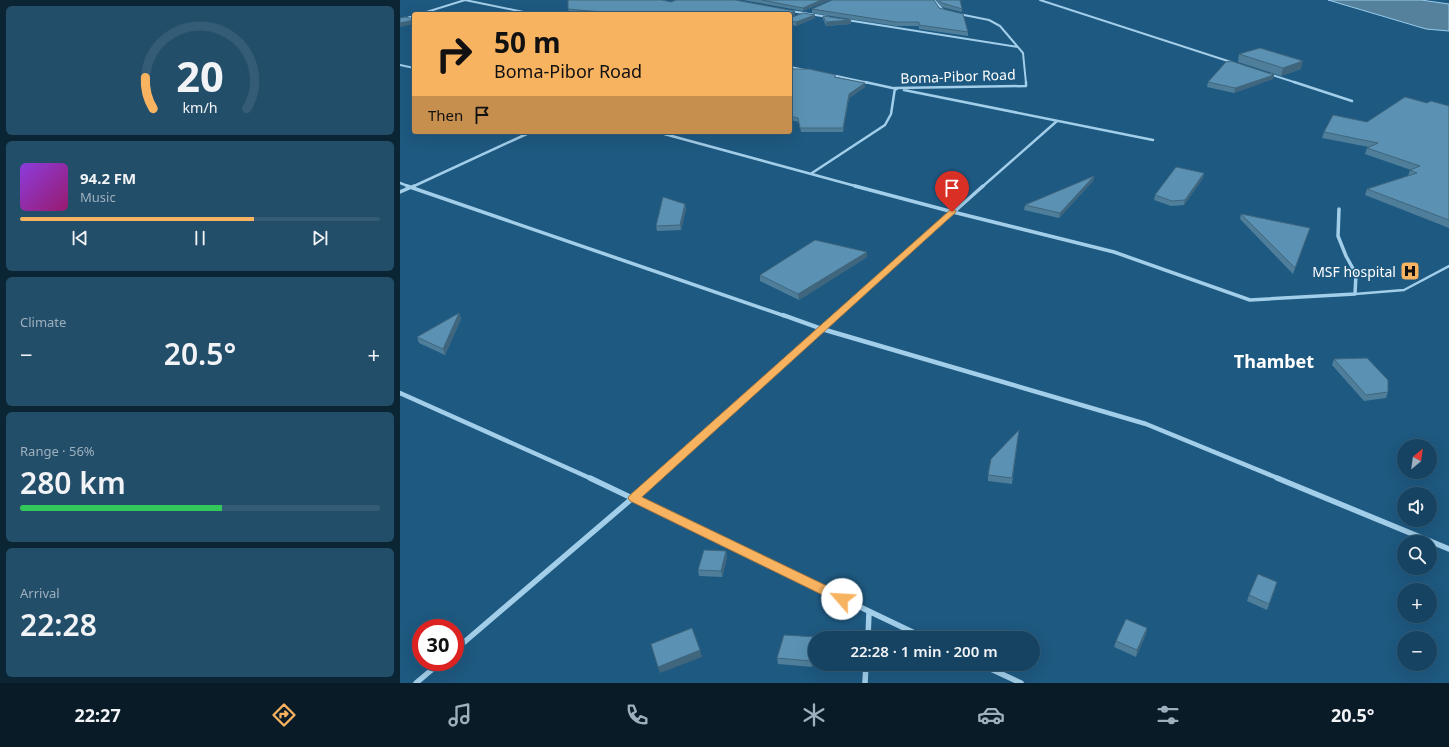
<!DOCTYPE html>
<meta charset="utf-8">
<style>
:root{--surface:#164361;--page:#234e6a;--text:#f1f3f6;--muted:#9eb0bd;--line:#355c76;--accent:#f8b361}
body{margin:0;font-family:"Noto Sans",sans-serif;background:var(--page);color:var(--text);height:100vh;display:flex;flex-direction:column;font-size:15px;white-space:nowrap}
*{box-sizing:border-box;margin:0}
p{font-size:13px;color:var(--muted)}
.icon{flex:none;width:22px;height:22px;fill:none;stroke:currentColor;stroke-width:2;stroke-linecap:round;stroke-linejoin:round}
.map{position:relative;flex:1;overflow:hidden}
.side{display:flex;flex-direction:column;gap:6px;padding:6px;background:#0c2535;width:400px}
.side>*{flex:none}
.top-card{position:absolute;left:12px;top:12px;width:380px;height:122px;border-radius:4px;box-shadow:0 4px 16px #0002,0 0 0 1px var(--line);background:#f8b361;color:#111;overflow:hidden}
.needle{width:26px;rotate:29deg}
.fabs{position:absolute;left:997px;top:439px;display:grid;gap:8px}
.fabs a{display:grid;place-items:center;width:40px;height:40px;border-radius:50%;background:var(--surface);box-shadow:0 4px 16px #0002,0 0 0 1px var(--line);font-size:20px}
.speed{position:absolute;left:12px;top:619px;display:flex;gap:8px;font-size:20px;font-weight:700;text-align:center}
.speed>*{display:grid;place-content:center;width:52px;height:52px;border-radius:50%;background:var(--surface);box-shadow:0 4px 16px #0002,0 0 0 1px var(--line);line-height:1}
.speed .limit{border:6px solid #d22;background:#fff;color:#111}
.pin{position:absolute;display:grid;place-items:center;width:34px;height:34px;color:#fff;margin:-41px -17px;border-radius:50% 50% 50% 0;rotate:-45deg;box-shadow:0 0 4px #0007}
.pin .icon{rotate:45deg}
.me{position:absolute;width:44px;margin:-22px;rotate:296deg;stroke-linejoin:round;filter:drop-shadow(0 0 3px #0008)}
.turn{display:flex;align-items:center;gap:14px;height:84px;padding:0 16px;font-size:18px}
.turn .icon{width:52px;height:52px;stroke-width:2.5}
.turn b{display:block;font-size:28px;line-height:34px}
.then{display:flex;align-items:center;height:38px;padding:0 16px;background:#0003;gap:8px;font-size:15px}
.big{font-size:30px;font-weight:600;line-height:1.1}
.side .card{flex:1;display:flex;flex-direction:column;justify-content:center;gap:6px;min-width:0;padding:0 14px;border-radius:6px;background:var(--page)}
.side .dial{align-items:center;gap:0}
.dial svg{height:104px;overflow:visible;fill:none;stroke:var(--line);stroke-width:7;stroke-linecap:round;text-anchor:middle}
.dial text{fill:var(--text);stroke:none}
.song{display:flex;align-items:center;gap:12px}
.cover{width:48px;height:48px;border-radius:6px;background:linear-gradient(135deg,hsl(270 70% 55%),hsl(320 70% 35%))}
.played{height:4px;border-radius:2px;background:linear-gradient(90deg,var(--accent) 65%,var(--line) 65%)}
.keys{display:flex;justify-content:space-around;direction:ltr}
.heat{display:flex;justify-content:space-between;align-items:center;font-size:22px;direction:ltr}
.charge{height:6px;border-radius:3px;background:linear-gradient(90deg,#34c759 56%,var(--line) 0)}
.trip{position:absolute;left:408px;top:631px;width:232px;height:40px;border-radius:20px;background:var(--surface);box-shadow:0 4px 16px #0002,0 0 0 1px var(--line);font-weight:600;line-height:40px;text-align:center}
.tabs{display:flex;height:64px;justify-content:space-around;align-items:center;background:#091b27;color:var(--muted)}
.tabs .icon{width:28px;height:28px}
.tabs .current{color:var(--accent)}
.tabs b{font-size:18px;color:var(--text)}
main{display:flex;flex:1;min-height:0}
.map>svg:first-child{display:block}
.water{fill:#55819d;stroke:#96cbeb}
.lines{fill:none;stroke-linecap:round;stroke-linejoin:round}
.service{stroke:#a2cee9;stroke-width:2.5}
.minor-far4{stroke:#a2cee9;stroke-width:2}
.minor-far3{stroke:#a2cee9;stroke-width:2.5}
.minor-far2{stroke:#a2cee9;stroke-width:3.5}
.minor-far1{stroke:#a2cee9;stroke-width:4.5}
.minor{stroke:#a2cee9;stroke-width:5.5}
.wall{fill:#4e7e9a}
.shaded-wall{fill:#40667d}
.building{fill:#5b92b3;stroke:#40667d}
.route{fill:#f8b361;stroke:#a1743f}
.labels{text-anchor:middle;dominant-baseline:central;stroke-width:3;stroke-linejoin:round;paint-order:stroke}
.street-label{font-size:14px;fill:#fff;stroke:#1e5981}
.poi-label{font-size:14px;fill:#fff;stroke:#1e5981;text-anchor:end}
.district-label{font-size:18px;font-weight:bold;fill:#fff;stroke:#1e5981}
</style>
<main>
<section class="side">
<div class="card dial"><svg viewBox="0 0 100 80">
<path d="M14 69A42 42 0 1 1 86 69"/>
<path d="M14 69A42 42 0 0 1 8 45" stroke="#f8b361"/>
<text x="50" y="56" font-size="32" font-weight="700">20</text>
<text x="50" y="72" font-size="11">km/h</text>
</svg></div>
<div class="card">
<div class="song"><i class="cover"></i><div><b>94.2 FM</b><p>Music</p></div></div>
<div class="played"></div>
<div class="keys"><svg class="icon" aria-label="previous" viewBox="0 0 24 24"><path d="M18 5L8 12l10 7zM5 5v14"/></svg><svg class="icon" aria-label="pause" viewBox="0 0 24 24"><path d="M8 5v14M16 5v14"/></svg><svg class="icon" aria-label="next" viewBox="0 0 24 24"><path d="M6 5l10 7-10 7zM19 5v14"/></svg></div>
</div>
<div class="card"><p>Climate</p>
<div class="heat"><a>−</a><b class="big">20.5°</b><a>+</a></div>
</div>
<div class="card"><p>Range · 56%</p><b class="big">280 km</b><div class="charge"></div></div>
<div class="card"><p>Arrival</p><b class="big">22:28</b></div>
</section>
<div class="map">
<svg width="1049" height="683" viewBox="0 0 1049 683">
<rect width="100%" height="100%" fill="#1e5981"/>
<path class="water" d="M 928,0 L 1021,0 L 1049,4 L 1049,31 L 1026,29 Z"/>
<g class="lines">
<path class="service" d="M 955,294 L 1004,290 L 1049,266"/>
<path class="minor-far4" d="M 534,0 L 543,10
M 640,0 L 834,63
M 391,11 L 428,17
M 20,14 L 65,0 L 133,14
M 559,14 L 589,20 L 600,26 L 623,53 L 626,83
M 0,20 L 14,16
M 447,20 L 618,47
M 0,65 L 14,68
M 390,67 L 405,70
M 869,74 L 897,83
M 432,75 L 469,83"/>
<path class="minor-far3" d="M 465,82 L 497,89
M 894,82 L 952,101
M 504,90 L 753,140
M 257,132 L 459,187
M 412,173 L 485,125 L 491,114 L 495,88 L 626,86 L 626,82
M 0,183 L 10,187
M 12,187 L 131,132
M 582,187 L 657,121"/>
<path class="minor-far2" d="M 7,186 L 385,316
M 455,186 L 553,212 L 714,252 L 850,300 L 955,294 L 956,274 L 946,256 L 938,236 L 939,209
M 0,192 L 14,186
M 437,316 L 583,186"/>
<path class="minor-far1" d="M 383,315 L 422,329 L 746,424 L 880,479
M 0,393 L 192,479
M 255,479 L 438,315"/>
<path class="minor" d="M 190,478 L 525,638
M 877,478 L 1049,549
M 468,638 L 469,612
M 55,650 L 256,478
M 580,664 L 621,683
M 16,683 L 41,662
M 465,683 L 466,664"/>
</g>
<path class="wall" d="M 343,0 L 429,0 L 403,11 Z
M 536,0 L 560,0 L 562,9 L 562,12 L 542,7 Z
M 271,2 L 395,11 L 395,15 L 390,14 L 186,14 L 169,12 L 168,9 Z
M 539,8 L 568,32 L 568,36 L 519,29 L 519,26 L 496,26 L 412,13 L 412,9 Z
M 423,16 L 451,20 L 451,24 L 426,26 L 423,19 Z
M 390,18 L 415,18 L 396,26 L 390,24 Z
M 839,54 L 901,69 L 881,76 L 838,62 Z
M 390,69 L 437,78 L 465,87 L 449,98 L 443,132 L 401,132 L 399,122 L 390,120 Z
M 874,75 L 873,79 L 834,93 L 807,87 L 808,82 Z
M 1049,106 L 1049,228 L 965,195 L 967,189 L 1008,176 L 1010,170 L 1011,170 L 965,154 L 967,148 L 969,147 L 922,138 L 924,132 L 967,122 Z
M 804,173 L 803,178 L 784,205 L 771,206 L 754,200 L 755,195 Z
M 694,176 L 693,181 L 659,218 L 624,210 L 625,205 Z
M 285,204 L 286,209 L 281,230 L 257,231 L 256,226 Z
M 841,214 L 908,233 L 893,274 L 840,219 Z
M 467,252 L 467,257 L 399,300 L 360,281 L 360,275 Z
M 59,313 L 61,319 L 45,355 L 19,343 L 17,337 Z
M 934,359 L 988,392 L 986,398 L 964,401 L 932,365 Z
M 618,436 L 612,484 L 588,481 L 588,475 Z
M 326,551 L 327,557 L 322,577 L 299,576 L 298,570 Z
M 875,589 L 867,610 L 847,601 L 849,595 Z
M 747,628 L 746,634 L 736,657 L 714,647 L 716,641 Z
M 415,638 L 415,652 L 412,667 L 378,664 L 377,658 Z"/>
<path class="shaded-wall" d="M 421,0 L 429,0 L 403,11 L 403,8 Z
M 395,11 L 395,15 L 390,17 L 390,14 L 389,14 Z
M 415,15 L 415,18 L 396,26 L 396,22 Z
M 14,20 L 14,24 L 0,27 L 0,23 Z
M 451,20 L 451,24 L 426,26 L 426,22 Z
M 903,61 L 901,69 L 881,76 L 883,68 Z
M 874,75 L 873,79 L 834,93 L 835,88 Z
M 465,83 L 465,87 L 449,98 L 443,132 L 443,128 L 449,94 Z
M 804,173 L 803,178 L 784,205 L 785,200 Z
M 694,176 L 693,181 L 659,218 L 660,213 Z
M 285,204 L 286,209 L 281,230 L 280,225 Z
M 467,252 L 467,257 L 399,300 L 398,294 Z
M 59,313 L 61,319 L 45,355 L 43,349 Z
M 326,551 L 327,557 L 322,577 L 321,571 Z
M 747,628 L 746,634 L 736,657 L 737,650 Z
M 415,643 L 415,652 L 412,667 L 411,661 Z
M 300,650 L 302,657 L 260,673 L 258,667 Z"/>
<path class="building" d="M 168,0 L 262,0 L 271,2 L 276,0 L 335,0 L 395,11 L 389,14 L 224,14 L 168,9 Z
M 362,0 L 421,0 L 403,8 Z
M 432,0 L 534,0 L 539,8 L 563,14 L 568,32 L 519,25 L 519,22 L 496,22 L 412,9 Z
M 539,0 L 560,0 L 562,9 L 542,3 Z
M 403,13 L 415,15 L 396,22 L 390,21 L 390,18 Z
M 423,16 L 451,20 L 426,22 Z
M 5,17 L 14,19 L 14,20 L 0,23 L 0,18 Z
M 860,48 L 903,61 L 883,68 L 839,54 Z
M 831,61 L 874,75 L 835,88 L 808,82 L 826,62 Z
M 390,69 L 409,69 L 436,75 L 434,77 L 465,83 L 449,94 L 443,128 L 400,128 L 398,118 L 390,116 Z
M 1005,97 L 1027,103 L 1031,101 L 1049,106 L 1049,220 L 967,189 L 1017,173 L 1010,170 L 1020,166 L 967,148 L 978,143 L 924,132 L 933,115 L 967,122 Z
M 776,167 L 804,173 L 785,200 L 772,201 L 755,195 Z
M 694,176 L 660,213 L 625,205 Z
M 263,197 L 285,204 L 280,225 L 256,226 Z
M 841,214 L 910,228 L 895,268 Z
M 415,240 L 467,252 L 398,294 L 360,275 Z
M 59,313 L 43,349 L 17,337 Z
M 967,358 L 988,380 L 988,392 L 966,395 L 934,359 Z
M 619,430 L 612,478 L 588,475 L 591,459 Z
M 304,550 L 326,551 L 321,571 L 298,570 Z
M 858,574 L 877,582 L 869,604 L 849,595 Z
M 726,619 L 747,628 L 737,650 L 716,641 Z
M 292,628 L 300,650 L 258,667 L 251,644 Z
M 384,635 L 416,637 L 416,638 L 415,638 L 415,643 L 411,661 L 377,658 Z"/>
<path class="route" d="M 550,210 L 555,210 L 556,212 L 242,497 L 446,595 L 448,599 L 446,602 L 442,604 L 437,602 L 230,501 L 228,498 L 230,495 Z"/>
<defs>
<symbol id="hospital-square" viewBox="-11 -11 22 22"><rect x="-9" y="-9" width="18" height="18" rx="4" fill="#f8b361" stroke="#1e5981"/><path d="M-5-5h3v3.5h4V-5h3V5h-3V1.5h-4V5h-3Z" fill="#111"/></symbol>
</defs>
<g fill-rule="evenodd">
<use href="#hospital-square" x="999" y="260" width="22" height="22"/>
</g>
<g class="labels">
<g class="street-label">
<text transform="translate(558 76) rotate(-2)">Boma-Pibor Road</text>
</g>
<g class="poi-label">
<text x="996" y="271">MSF hospital</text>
</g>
<g class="district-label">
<text x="874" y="361">Thambet</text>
</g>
</g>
</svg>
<div class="fabs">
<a><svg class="needle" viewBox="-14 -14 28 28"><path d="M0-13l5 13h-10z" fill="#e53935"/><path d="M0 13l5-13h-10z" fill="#9eb0bd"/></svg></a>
<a><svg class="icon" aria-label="sound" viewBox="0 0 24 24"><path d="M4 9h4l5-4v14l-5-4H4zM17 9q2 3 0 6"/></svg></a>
<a><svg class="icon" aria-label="search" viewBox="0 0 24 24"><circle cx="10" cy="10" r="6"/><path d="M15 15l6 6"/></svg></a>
<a>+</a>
<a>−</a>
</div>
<div class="speed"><div class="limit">30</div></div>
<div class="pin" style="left:552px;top:212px;background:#d93025"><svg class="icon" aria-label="arrive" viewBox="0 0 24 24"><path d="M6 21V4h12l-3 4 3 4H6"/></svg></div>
<svg class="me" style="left:442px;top:599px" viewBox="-20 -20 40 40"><circle r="19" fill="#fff"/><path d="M0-13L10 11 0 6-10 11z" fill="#f8b361"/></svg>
<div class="trip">22:28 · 1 min · 200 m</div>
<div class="top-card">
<div class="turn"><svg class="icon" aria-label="right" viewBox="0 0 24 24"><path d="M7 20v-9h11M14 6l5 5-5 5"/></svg><div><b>50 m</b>Boma-Pibor Road</div></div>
<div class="then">Then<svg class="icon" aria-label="arrive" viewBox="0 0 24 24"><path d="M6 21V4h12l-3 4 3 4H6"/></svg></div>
</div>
</div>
</main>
<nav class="tabs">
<b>22:27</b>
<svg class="icon current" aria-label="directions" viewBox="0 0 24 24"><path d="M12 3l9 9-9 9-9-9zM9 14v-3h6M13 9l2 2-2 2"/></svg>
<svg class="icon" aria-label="music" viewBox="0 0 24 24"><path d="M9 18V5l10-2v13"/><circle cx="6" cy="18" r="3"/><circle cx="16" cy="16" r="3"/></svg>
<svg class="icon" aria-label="phone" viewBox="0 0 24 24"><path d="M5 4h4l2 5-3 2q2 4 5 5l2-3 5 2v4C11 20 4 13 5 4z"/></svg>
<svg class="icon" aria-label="climate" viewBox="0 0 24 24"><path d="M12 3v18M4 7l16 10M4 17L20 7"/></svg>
<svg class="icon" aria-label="car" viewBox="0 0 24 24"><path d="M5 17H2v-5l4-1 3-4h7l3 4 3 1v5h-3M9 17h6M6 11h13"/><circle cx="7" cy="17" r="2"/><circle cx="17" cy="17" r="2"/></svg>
<svg class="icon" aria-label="filters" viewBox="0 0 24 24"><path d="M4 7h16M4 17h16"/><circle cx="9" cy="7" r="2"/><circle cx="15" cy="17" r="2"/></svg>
<b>20.5°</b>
</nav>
